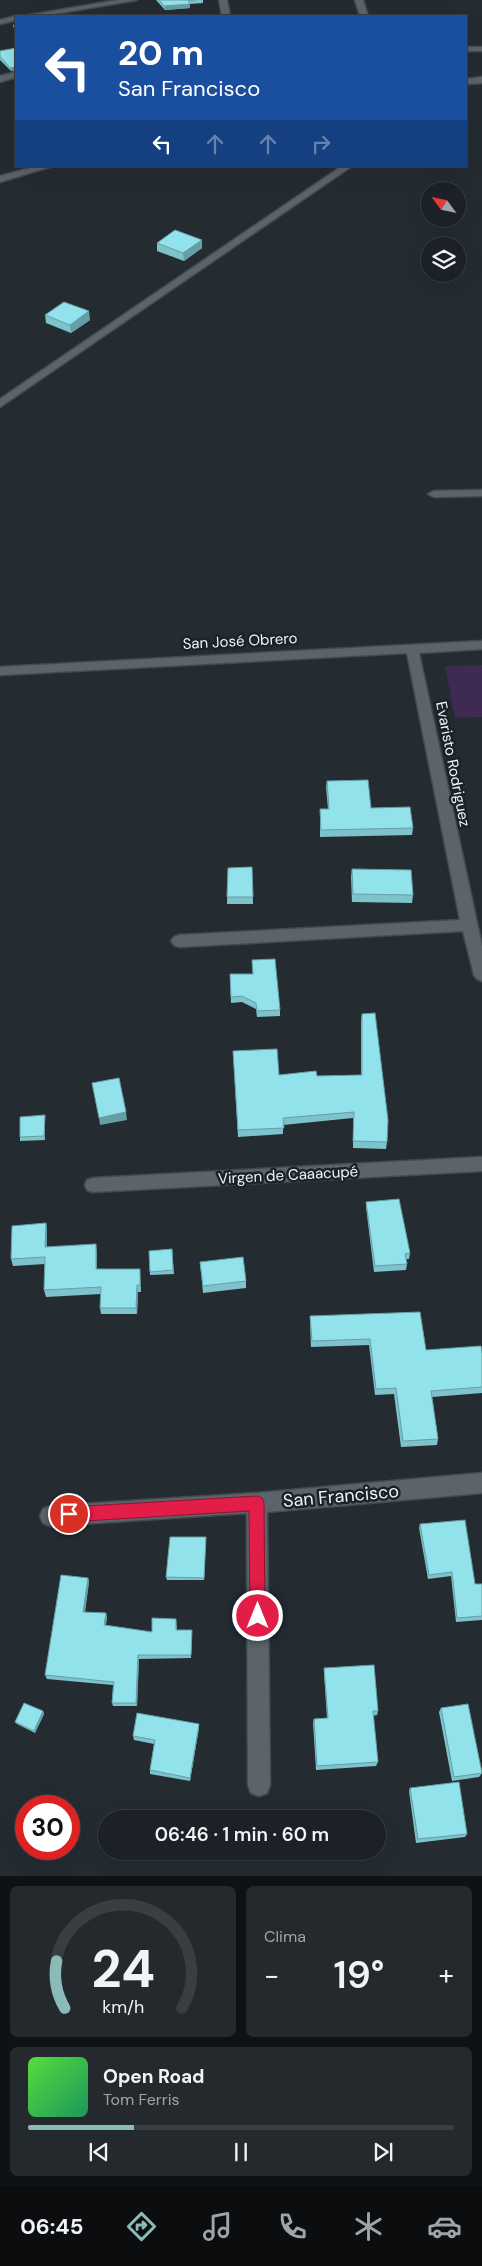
<!DOCTYPE html>
<html lang="es">
<meta charset="utf-8">
<style>
:root{--surface:#1b2126;--page:#24292e;--text:#f1f3f6;--muted:#a0a3a7;--line:#393e43;--accent:#8bbbb9}
body{margin:0;font-family:"DM Sans",sans-serif;background:var(--page);color:var(--text);height:100vh;display:flex;flex-direction:column;font-size:19px;white-space:nowrap}
*{box-sizing:border-box;margin:0}
p{font-size:16px;color:var(--muted)}
.icon{flex:none;width:28px;height:28px;fill:none;stroke:currentColor;stroke-width:2;stroke-linecap:round;stroke-linejoin:round}
.map{position:relative;height:1876px;overflow:hidden}
.sheet{display:flex;flex-direction:column;gap:10px;padding:10px;background:#0f1215;flex:1}
.sheet>*{flex:none}
.top-card{position:absolute;left:15px;top:15px;width:452px;height:152px;border-radius:0px;box-shadow:0 5px 20px #0002,0 0 0 1px var(--line);background:#1a4fa0;color:#fff;overflow:hidden}
.needle{width:32px;rotate:303deg}
.buttons{position:absolute;left:421px;top:182px;display:grid;gap:10px}
.buttons a{display:grid;place-items:center;width:45px;height:45px;border-radius:50%;background:var(--surface);box-shadow:0 5px 20px #0002,0 0 0 1px var(--line);font-size:25px}
.speed{position:absolute;left:15px;top:1795px;display:flex;gap:10px;font-size:25px;font-weight:700;text-align:center}
.speed>*{display:grid;place-content:center;width:65px;height:65px;border-radius:50%;background:var(--surface);box-shadow:0 5px 20px #0002,0 0 0 1px var(--line);line-height:1}
.speed .limit{border:8px solid #d22;background:#fff;color:#111}
.pin{position:absolute;display:grid;place-items:center;width:42px;height:42px;color:#fff;margin:-21px;border:2px solid #fff;border-radius:50%;box-shadow:0 1px 5px #0007}
.me{position:absolute;width:55px;margin:-28px;rotate:0deg;stroke-linejoin:round;filter:drop-shadow(0 0 4px #0008)}
.turn{display:flex;align-items:center;gap:18px;height:105px;padding:0 20px;font-size:22px}
.turn .icon{width:65px;height:65px;stroke-width:2.5}
.turn b{display:block;font-size:35px;line-height:42px}
.lanes{display:flex;align-items:center;height:48px;padding:0 20px;background:#0003;justify-content:center;gap:25px;direction:ltr}
.lanes .off{opacity:.35}
.big{font-size:38px;font-weight:600;line-height:1.1}
.sheet .card{flex:1;display:flex;flex-direction:column;justify-content:center;gap:8px;min-width:0;padding:0 18px;border-radius:8px;background:var(--page)}
.sheet .dial{align-items:center;gap:0}
.dial svg{height:130px;overflow:visible;fill:none;stroke:var(--line);stroke-width:7;stroke-linecap:round;text-anchor:middle}
.dial text{fill:var(--text);stroke:none}
.song{display:flex;align-items:center;gap:15px}
.cover{width:60px;height:60px;border-radius:8px;background:linear-gradient(135deg,hsl(110 70% 55%),hsl(150 70% 35%))}
.played{height:5px;border-radius:2px;background:linear-gradient(90deg,var(--accent) 25%,var(--line) 25%)}
.keys{display:flex;justify-content:space-around;direction:ltr}
.heat{display:flex;justify-content:space-between;align-items:center;font-size:28px;direction:ltr}
.sheet .tiles{flex:1;display:grid;gap:10px;grid-template-columns:1fr 1fr}
.card:last-child{grid-column:span 2}
.trip{position:absolute;left:98px;top:1810px;width:288px;height:50px;border-radius:25px;background:var(--surface);box-shadow:0 5px 20px #0002,0 0 0 1px var(--line);font-weight:600;line-height:50px;text-align:center}
.tab-bar{display:flex;height:80px;justify-content:space-around;align-items:center;background:#0b0d0f;color:var(--muted)}
.tab-bar .icon{width:35px;height:35px}
.tab-bar .active{color:var(--accent)}
.tab-bar b{font-size:22px;color:var(--text)}
.map>svg:first-child{display:block}
.green{fill:#3f2a54}
.lines{fill:none;stroke-linecap:round;stroke-linejoin:round}
.minor-casing{stroke:#434b4f;stroke-width:3}
.minor{fill:#5b646b;fill-rule:evenodd}
.wall{fill:#7ec2cb}
.shaded-wall{fill:#669ea5}
.building{fill:#92e2ec;stroke:#669ea5}
.route{fill:#e11d48;stroke:#92132f}
.labels{text-anchor:middle;dominant-baseline:central;stroke-width:5;stroke-linejoin:round;paint-order:stroke}
.street-label{font-size:15px;fill:#eef4f8;stroke:#1b2228}
.near-street-label{font-size:18px;fill:#eef4f8;stroke:#1b2228}
</style>
<div class="map">
<svg width="482" height="1876" viewBox="0 0 482 1876">
<rect width="100%" height="100%" fill="#242c32"/>
<path class="green" d="M 482,665 L 482,717 L 455,718 L 445,666 Z"/>
<g class="lines">
<defs>
<path id="minor" d="M 118,0 L 137,0 L 42,16 L 24,16 Z
M 219,0 L 227,0 L 230,16 L 222,16 Z
M 355,0 L 363,0 L 368,16 L 360,16 Z
M 16,16 L 16,20 L 0,24 L 0,20 L 16,16 L 19,16 Z
M 466,47 L 482,47 L 482,51 L 466,51 Z
M 16,72 L 16,77 L 0,82 L 0,76 Z
M 482,77 L 482,83 L 466,84 L 466,79 Z
M 38,166 L 53,166 L 0,182 L 0,176 Z
M 342,166 L 352,166 L 0,407 L 0,399 Z
M 482,490 L 482,496 L 434,497 L 428,494 L 434,491 Z
M 482,641 L 482,649 L 419,653 L 482,946 L 482,981 L 477,979 L 474,975 L 463,931 L 179,947 L 174,945 L 171,941 L 174,937 L 179,935 L 460,920 L 407,653 L 0,675 L 0,667 Z
M 482,1157 L 482,1171 L 93,1192 L 87,1190 L 85,1185 L 87,1180 L 93,1178 Z
M 482,1473 L 482,1493 L 267,1512 L 270,1785 L 267,1793 L 259,1796 L 251,1793 L 248,1785 L 247,1513 L 50,1526 L 43,1523 L 40,1516 L 43,1509 L 50,1506 L 257,1493 Z"/>
</defs>
<use href="#minor" class="minor-casing"/>
<use href="#minor" class="minor"/>
</g>
<path class="wall" d="M 156,0 L 203,0 L 203,3 L 190,4 L 190,8 L 165,10 Z
M 16,48 L 16,70 L 11,71 L 0,60 L 0,51 Z
M 157,243 L 202,248 L 184,261 L 157,251 Z
M 45,315 L 90,320 L 71,333 L 46,323 Z
M 327,781 L 371,808 L 413,828 L 412,835 L 320,837 L 320,809 L 328,809 L 326,787 Z
M 252,867 L 253,904 L 227,904 L 228,868 Z
M 352,869 L 413,895 L 412,903 L 352,902 L 351,877 Z
M 252,960 L 280,1010 L 280,1016 L 257,1017 L 256,1009 L 242,1002 L 231,1003 L 230,974 L 253,974 Z
M 362,1014 L 387,1142 L 386,1149 L 353,1148 L 353,1118 L 283,1125 L 283,1134 L 238,1137 L 233,1051 L 279,1075 L 317,1076 L 361,1075 L 361,1021 Z
M 45,1115 L 45,1140 L 20,1141 L 20,1137 Z
M 366,1202 L 410,1253 L 409,1259 L 406,1259 L 407,1264 L 406,1270 L 374,1272 L 366,1207 Z
M 46,1223 L 47,1230 L 47,1247 L 97,1251 L 97,1269 L 140,1269 L 141,1292 L 138,1292 L 137,1314 L 101,1314 L 100,1308 L 101,1294 L 46,1297 L 44,1290 L 45,1264 L 13,1266 L 11,1259 Z
M 172,1249 L 174,1274 L 150,1275 L 149,1251 Z
M 200,1262 L 246,1281 L 246,1288 L 203,1293 Z
M 310,1316 L 426,1350 L 482,1353 L 482,1393 L 432,1397 L 438,1439 L 437,1445 L 401,1447 L 394,1394 L 375,1395 L 369,1345 L 311,1347 L 310,1323 Z
M 420,1524 L 475,1584 L 482,1584 L 482,1620 L 456,1622 L 451,1576 L 428,1579 L 419,1528 Z
M 206,1540 L 204,1580 L 167,1580 L 166,1577 Z
M 88,1578 L 89,1582 L 85,1612 L 106,1613 L 107,1617 L 106,1625 L 152,1632 L 176,1619 L 177,1630 L 192,1634 L 191,1658 L 139,1659 L 137,1706 L 113,1706 L 112,1703 L 113,1685 L 47,1679 L 45,1675 Z
M 324,1668 L 378,1711 L 377,1715 L 373,1716 L 378,1762 L 376,1766 L 316,1770 L 313,1723 L 314,1719 L 327,1718 L 324,1672 Z
M 441,1708 L 482,1773 L 479,1777 L 452,1781 L 439,1712 Z
M 43,1711 L 44,1714 L 35,1733 L 17,1724 L 15,1722 Z
M 199,1728 L 190,1781 L 150,1774 L 150,1770 L 154,1744 L 134,1740 L 133,1736 Z
M 410,1788 L 467,1834 L 465,1837 L 416,1843 L 409,1791 Z"/>
<path class="shaded-wall" d="M 190,4 L 190,8 L 165,10 L 164,6 Z
M 16,67 L 16,70 L 11,71 L 10,68 Z
M 202,240 L 202,248 L 184,261 L 183,253 Z
M 89,311 L 90,320 L 71,333 L 70,325 Z
M 126,1112 L 127,1120 L 100,1125 L 99,1118 Z
M 45,1115 L 45,1140 L 44,1136 Z
M 46,1223 L 47,1230 L 47,1254 L 45,1247 Z
M 96,1244 L 97,1251 L 97,1276 L 96,1269 Z
M 137,1285 L 138,1292 L 137,1314 L 136,1308 Z
M 88,1578 L 89,1582 L 84,1616 L 83,1612 Z
M 106,1613 L 107,1617 L 105,1629 L 104,1625 Z
M 138,1655 L 139,1659 L 137,1706 L 136,1703 Z
M 43,1711 L 44,1714 L 35,1733 L 34,1731 Z
M 199,1724 L 199,1728 L 190,1781 L 190,1778 Z"/>
<path class="building" d="M 159,0 L 195,0 L 188,0 L 190,4 L 164,6 Z
M 13,25 L 16,25 L 16,31 Z
M 16,48 L 16,67 L 10,68 L 0,56 L 0,51 Z
M 175,230 L 202,240 L 183,253 L 157,243 Z
M 64,302 L 89,311 L 70,325 L 45,315 Z
M 368,780 L 371,808 L 410,807 L 413,828 L 321,830 L 320,809 L 329,809 L 327,781 Z
M 252,867 L 253,897 L 227,897 L 228,868 Z
M 352,869 L 411,870 L 413,895 L 353,894 Z
M 275,959 L 280,1010 L 257,1011 L 256,1003 L 242,996 L 231,997 L 230,974 L 253,974 L 252,960 Z
M 375,1013 L 388,1120 L 387,1142 L 353,1141 L 354,1112 L 283,1118 L 284,1128 L 238,1130 L 233,1051 L 277,1049 L 279,1075 L 316,1071 L 317,1076 L 362,1075 L 362,1014 Z
M 119,1078 L 126,1112 L 99,1118 L 92,1083 Z
M 45,1115 L 44,1136 L 20,1137 L 20,1117 Z
M 399,1199 L 410,1253 L 405,1254 L 407,1264 L 375,1266 L 366,1202 Z
M 46,1223 L 45,1247 L 96,1244 L 96,1269 L 140,1269 L 140,1285 L 137,1285 L 136,1308 L 100,1308 L 101,1287 L 44,1290 L 45,1257 L 11,1259 L 12,1226 Z
M 172,1249 L 173,1270 L 150,1272 L 149,1251 Z
M 243,1257 L 246,1281 L 203,1286 L 200,1262 Z
M 420,1312 L 426,1350 L 481,1346 L 482,1353 L 482,1387 L 431,1391 L 438,1439 L 403,1441 L 396,1388 L 376,1389 L 370,1339 L 312,1341 L 310,1316 Z
M 465,1520 L 475,1584 L 482,1584 L 482,1616 L 457,1618 L 452,1572 L 429,1575 L 420,1524 Z
M 170,1537 L 206,1537 L 204,1578 L 166,1577 Z
M 61,1575 L 88,1578 L 83,1612 L 106,1613 L 104,1625 L 152,1632 L 152,1618 L 176,1619 L 176,1630 L 192,1630 L 191,1655 L 138,1655 L 136,1703 L 112,1703 L 114,1682 L 45,1675 Z
M 374,1665 L 378,1711 L 373,1711 L 378,1762 L 317,1766 L 314,1719 L 328,1718 L 324,1668 Z
M 24,1703 L 43,1711 L 34,1731 L 15,1722 Z
M 468,1704 L 482,1773 L 454,1777 L 441,1708 Z
M 137,1713 L 199,1724 L 190,1778 L 150,1770 L 155,1740 L 133,1736 Z
M 459,1782 L 467,1834 L 418,1839 L 410,1788 Z"/>
<path class="route" d="M 257,1496 L 262,1498 L 264,1503 L 265,1616 L 263,1622 L 258,1624 L 252,1622 L 250,1616 L 249,1511 L 69,1522 L 64,1520 L 62,1514 L 64,1509 L 69,1507 Z"/>
<g class="labels">
<g class="street-label">
<text transform="translate(240 641) rotate(-3)">San José Obrero</text>
<text transform="translate(453 764) rotate(79)">Evaristo Rodriguez</text>
<text transform="translate(288 1175) rotate(-3)">Virgen de Caaacupé</text>
</g>
<g class="near-street-label">
<text transform="translate(341 1496) rotate(-5)">San Francisco</text>
</g>
</g>
</svg>
<div class="buttons">
<a><svg class="needle" viewBox="-14 -14 28 28"><path d="M0-13l5 13h-10z" fill="#e53935"/><path d="M0 13l5-13h-10z" fill="#a0a3a7"/></svg></a>
<a><svg class="icon" aria-label="layers" viewBox="0 0 24 24"><path d="M12 4l9 5-9 5-9-5zM3 14l9 5 9-5"/></svg></a>
</div>
<div class="speed"><div class="limit">30</div></div>
<div class="pin" style="left:69px;top:1514px;background:#d93025"><svg class="icon" aria-label="arrive" viewBox="0 0 24 24"><path d="M6 21V4h12l-3 4 3 4H6"/></svg></div>
<svg class="me" style="left:258px;top:1616px" viewBox="-20 -20 40 40"><circle r="17" fill="#e11d48" stroke="#fff" stroke-width="3"/><path d="M0-11L8 9 0 5-8 9z" fill="#fff"/></svg>
<div class="trip">06:46 · 1 min · 60 m</div>
<div class="top-card">
<div class="turn"><svg class="icon" aria-label="left" viewBox="0 0 24 24"><path d="M17 20v-9H6M10 6l-5 5 5 5"/></svg><div><b>20 m</b>San Francisco</div></div>
<div class="lanes"><svg class="icon" aria-label="left" viewBox="0 0 24 24"><path d="M17 20v-9H6M10 6l-5 5 5 5"/></svg><svg class="icon off" aria-label="ahead" viewBox="0 0 24 24"><path d="M12 20V5M6 11l6-6 6 6"/></svg><svg class="icon off" aria-label="ahead" viewBox="0 0 24 24"><path d="M12 20V5M6 11l6-6 6 6"/></svg><svg class="icon off" aria-label="right" viewBox="0 0 24 24"><path d="M7 20v-9h11M14 6l5 5-5 5"/></svg></div>
</div>
</div>
<section class="sheet">
<div class="tiles">
<div class="card dial"><svg viewBox="0 0 100 80">
<path d="M14 69A42 42 0 1 1 86 69"/>
<path d="M14 69A42 42 0 0 1 9 40" stroke="#8bbbb9"/>
<text x="50" y="56" font-size="32" font-weight="700">24</text>
<text x="50" y="72" font-size="11">km/h</text>
</svg></div>
<div class="card"><p>Clima</p>
<div class="heat"><a>−</a><b class="big">19°</b><a>+</a></div>
</div>
<div class="card">
<div class="song"><i class="cover"></i><div><b>Open Road</b><p>Tom Ferris</p></div></div>
<div class="played"></div>
<div class="keys"><svg class="icon" aria-label="previous" viewBox="0 0 24 24"><path d="M18 5L8 12l10 7zM5 5v14"/></svg><svg class="icon" aria-label="pause" viewBox="0 0 24 24"><path d="M8 5v14M16 5v14"/></svg><svg class="icon" aria-label="next" viewBox="0 0 24 24"><path d="M6 5l10 7-10 7zM19 5v14"/></svg></div>
</div>
</div>
</section>
<nav class="tab-bar">
<b>06:45</b>
<svg class="icon active" aria-label="directions" viewBox="0 0 24 24"><path d="M12 3l9 9-9 9-9-9zM9 14v-3h6M13 9l2 2-2 2"/></svg>
<svg class="icon" aria-label="music" viewBox="0 0 24 24"><path d="M9 18V5l10-2v13"/><circle cx="6" cy="18" r="3"/><circle cx="16" cy="16" r="3"/></svg>
<svg class="icon" aria-label="phone" viewBox="0 0 24 24"><path d="M5 4h4l2 5-3 2q2 4 5 5l2-3 5 2v4C11 20 4 13 5 4z"/></svg>
<svg class="icon" aria-label="climate" viewBox="0 0 24 24"><path d="M12 3v18M4 7l16 10M4 17L20 7"/></svg>
<svg class="icon" aria-label="car" viewBox="0 0 24 24"><path d="M5 17H2v-5l4-1 3-4h7l3 4 3 1v5h-3M9 17h6M6 11h13"/><circle cx="7" cy="17" r="2"/><circle cx="17" cy="17" r="2"/></svg>
</nav>
